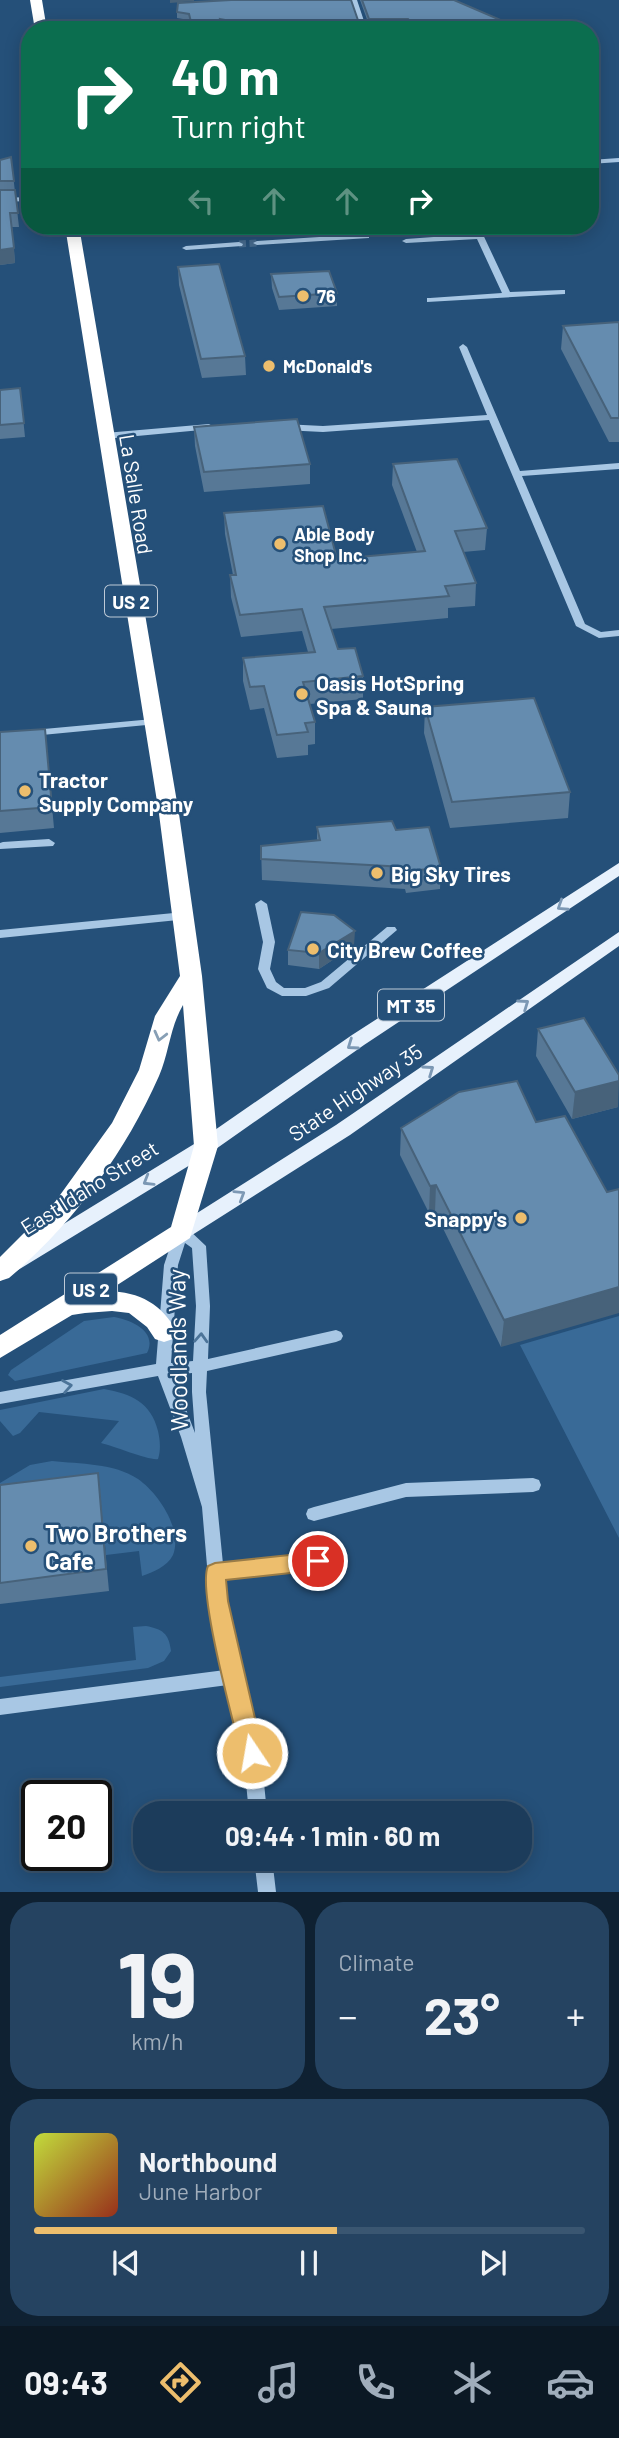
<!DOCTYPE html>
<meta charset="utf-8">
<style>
:root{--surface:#1c3c5b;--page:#254361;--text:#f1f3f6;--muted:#a0adbb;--line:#3a5671;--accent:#edbe6d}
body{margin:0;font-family:Barlow,sans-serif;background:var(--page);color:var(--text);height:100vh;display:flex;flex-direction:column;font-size:26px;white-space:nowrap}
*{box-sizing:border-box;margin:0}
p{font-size:23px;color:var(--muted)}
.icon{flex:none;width:38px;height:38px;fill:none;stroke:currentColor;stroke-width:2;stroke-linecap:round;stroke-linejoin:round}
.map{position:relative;height:1892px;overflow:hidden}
.panel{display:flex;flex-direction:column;gap:10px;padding:10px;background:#0f2132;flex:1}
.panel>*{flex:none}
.top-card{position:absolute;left:21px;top:21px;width:578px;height:214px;border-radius:28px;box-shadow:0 4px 18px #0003,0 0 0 2px var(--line);background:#0b6e4f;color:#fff;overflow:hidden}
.speed{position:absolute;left:21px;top:1780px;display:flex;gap:14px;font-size:35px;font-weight:700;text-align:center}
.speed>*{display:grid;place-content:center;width:91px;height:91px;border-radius:50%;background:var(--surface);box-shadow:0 4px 18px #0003,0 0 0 2px var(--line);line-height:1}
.speed .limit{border:4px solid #111;border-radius:10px;background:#fff;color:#111}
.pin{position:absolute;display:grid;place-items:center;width:60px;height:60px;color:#fff;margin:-30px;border:4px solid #fff;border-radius:50%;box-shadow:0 2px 7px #0007}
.me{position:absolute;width:77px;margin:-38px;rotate:348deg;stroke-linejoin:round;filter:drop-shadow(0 0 5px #0008)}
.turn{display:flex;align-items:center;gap:24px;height:147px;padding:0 35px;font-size:32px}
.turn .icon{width:91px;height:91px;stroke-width:2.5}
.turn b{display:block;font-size:49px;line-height:60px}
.lanes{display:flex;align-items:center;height:66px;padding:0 35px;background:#0003;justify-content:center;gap:35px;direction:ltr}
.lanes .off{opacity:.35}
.big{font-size:52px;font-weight:700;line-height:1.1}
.panel .card{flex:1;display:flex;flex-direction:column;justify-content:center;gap:10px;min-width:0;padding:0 24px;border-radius:28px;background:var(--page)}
.panel .dial{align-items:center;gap:0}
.dial b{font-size:91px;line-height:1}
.song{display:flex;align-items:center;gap:21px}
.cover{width:84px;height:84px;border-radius:10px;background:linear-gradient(135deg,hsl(70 70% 55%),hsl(10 70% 35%))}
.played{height:7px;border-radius:4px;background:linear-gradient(90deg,var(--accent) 55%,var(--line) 55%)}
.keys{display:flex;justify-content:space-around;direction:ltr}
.heat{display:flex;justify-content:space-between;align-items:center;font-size:38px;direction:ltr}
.panel .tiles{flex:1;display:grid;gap:10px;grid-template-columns:1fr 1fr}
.card:last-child{grid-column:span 2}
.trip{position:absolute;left:133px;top:1801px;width:399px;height:70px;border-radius:28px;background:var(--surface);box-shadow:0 4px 18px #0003,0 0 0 2px var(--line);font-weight:700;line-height:70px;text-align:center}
.dock{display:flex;height:112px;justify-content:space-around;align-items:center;background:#0b1824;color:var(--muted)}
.dock .icon{width:49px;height:49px}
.dock .selected{color:var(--accent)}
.dock b{font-size:32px;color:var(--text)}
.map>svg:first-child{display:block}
.green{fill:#396a97}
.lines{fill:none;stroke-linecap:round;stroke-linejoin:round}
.minor-tunnel{stroke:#466a8d;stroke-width:7;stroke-dasharray:7 3.5;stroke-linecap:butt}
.minor{fill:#a8c7e4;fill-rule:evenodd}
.major{fill:#e7f1fc;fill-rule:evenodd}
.highway{fill:#fff;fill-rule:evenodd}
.wall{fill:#577896}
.shaded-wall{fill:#47627a}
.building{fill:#658caf;stroke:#47627a;stroke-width:2}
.oneway{stroke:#7c98b4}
.oneway2{stroke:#879fb5}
.oneway3{stroke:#4c7499}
.route{fill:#edbe6d;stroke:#9a7c47;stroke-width:2}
.poi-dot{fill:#edbe6d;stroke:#255079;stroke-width:2.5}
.labels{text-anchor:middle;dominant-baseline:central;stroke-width:5;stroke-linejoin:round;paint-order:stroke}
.far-poi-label{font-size:18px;font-weight:bold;fill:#fff;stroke:#255079;text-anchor:start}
.shield{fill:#255079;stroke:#becad7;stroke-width:2}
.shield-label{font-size:19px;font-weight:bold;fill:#fff}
.street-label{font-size:21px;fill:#fff;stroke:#255079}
.poi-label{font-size:21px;font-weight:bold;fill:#fff;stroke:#255079;text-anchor:start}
.near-street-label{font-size:24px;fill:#fff;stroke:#255079}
.near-poi-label{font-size:24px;font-weight:bold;fill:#fff;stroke:#255079;text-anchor:start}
</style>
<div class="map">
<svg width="619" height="1892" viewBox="0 0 619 1892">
<rect width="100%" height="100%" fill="#255079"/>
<path class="green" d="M 619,1316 L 619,1538 L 520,1345 Z
M 114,1317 C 131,1320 158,1331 147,1353 L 15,1381 L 8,1375 L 11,1370 L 84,1321 Z
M 104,1389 C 131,1394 151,1402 158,1431 C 160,1440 161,1450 158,1459 C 150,1461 114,1446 101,1443 L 119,1421 L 39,1412 L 20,1433 L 13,1436 L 0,1421 L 0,1410 Z
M 52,1461 C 80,1464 114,1463 138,1479 C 158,1493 183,1529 173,1555 C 167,1567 153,1572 142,1576 L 139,1551 L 106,1555 L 100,1495 L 0,1507 L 0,1483 L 30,1465 Z
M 146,1626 C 162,1629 169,1633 171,1651 L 164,1661 L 148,1668 L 0,1687 L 0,1677 L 136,1660 L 133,1627 Z"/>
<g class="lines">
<path class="minor-tunnel" d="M 239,244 L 257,243"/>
<path class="minor" d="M 351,0 L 357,0 L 367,30 L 361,30 Z
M 619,158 L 619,162 L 590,164 L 590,160 Z
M 30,197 L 30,201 L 0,202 L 0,198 Z
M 471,226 L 479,226 L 510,292 L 562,290 L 565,290 L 565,294 L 427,302 L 427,298 L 430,298 L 502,293 L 477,239 L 406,243 L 402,241 L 406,239 L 475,234 Z
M 366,234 L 369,234 L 369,238 L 257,245 L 253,243 L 257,241 Z
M 239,242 L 243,244 L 242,246 L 186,250 L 182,248 L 186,246 Z
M 463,344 L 467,347 L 520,471 L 619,463 L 619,469 L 522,476 L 585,624 L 601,632 L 619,630 L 619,636 L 599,638 L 576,626 L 489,420 L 323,432 L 283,430 L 278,427 L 283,424 L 323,426 L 487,415 L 459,347 Z
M 209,424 L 214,427 L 212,429 L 105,439 L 100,436 L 105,433 Z
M 153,719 L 157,720 L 158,722 L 157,724 L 0,739 L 0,733 Z
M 49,839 L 55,843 L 53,846 L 0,849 L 0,843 L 3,842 Z
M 261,900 L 267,904 L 275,942 L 270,969 L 276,982 L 284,988 L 305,988 L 321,982 L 387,927 L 395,927 L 397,930 L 329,988 L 306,996 L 282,996 L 267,988 L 258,969 L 263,942 L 255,904 Z
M 184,912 L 190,916 L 188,919 L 0,938 L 0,930 Z
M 182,1227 L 187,1228 L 206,1246 L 210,1306 L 208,1359 L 336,1330 L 341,1332 L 343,1336 L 341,1340 L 336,1342 L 207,1371 L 206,1392 L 223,1564 L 318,1554 L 324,1556 L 326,1561 L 324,1566 L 318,1568 L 224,1578 L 226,1601 L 261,1753 L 267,1813 L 249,1813 L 243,1753 L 228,1685 L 0,1715 L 0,1699 L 225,1670 L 210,1601 L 202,1507 L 181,1437 L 158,1376 L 0,1404 L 0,1392 L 156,1364 L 164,1265 L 175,1232 L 177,1228 ZM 185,1243 L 192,1248 L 196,1306 L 193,1361 L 171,1363 L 178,1265 ZM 192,1373 L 192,1392 L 195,1433 L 173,1375 Z
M 533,1478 L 539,1480 L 541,1485 L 539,1490 L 533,1492 L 406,1497 L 314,1521 L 308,1519 L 306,1514 L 308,1509 L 314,1507 L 406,1483 Z
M 254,1858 L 272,1858 L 276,1892 L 258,1892 Z"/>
<path class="major" d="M 619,863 L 619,876 L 364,1045 L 213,1151 L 0,1281 L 0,1263 L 199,1141 L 352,1035 Z
M 619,932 L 619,946 L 350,1135 L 189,1237 L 182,1240 L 175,1237 L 172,1232 L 175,1227 L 336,1125 Z"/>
<path class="highway" d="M 30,0 L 42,0 L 47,30 L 35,30 Z
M 65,226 L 79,226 L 179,814 L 202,976 L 218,1146 L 190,1238 L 108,1291 C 140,1292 162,1304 177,1332 L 173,1339 L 164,1342 L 155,1339 L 147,1327 L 129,1313 L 112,1311 L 85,1313 L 72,1315 L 0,1358 L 0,1335 L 171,1227 L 194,1146 L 183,1005 C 170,1027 169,1053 159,1076 C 125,1153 73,1224 9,1278 L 0,1281 L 0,1257 L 55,1202 L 112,1123 L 139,1070 L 155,1016 L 180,976 L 159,814 Z"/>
</g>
<path class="wall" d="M 360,0 L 443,0 L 518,30 L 242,30 L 222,26 L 222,30 L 191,30 L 189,20 L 177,18 L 177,12 L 360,26 L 369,25 Z
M 11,157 L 19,227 L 12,227 L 15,263 L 0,265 L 0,160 Z
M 178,267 L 245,356 L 246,375 L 202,378 L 179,285 Z
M 271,274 L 337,293 L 337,306 L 279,310 L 272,288 Z
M 619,322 L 619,442 L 609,442 L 561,349 L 563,326 Z
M 20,388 L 25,437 L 0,439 L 0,390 Z
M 194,427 L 310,464 L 310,484 L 204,492 L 195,446 Z
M 393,464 L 487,528 L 485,550 L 463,552 L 476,583 L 475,606 L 448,608 L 448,618 L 331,629 L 338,649 L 363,676 L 363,699 L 310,704 L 315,722 L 315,744 L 308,745 L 308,755 L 277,758 L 264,708 L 250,710 L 243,681 L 243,658 L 308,652 L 302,631 L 241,637 L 231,597 L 230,575 L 233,575 L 225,534 L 224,513 L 337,559 L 417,552 L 392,485 Z
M 425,707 L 570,792 L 568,818 L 450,828 L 424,733 Z
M 45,729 L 54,828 L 0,833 L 0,732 Z
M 317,827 L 396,830 L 441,868 L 440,889 L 406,893 L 405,889 L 262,880 L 261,846 L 317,840 Z
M 354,946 L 319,969 L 288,965 L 288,950 Z
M 538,1029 L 618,1107 L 572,1119 L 536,1056 Z
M 536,1122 L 501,1347 L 435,1212 L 429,1213 L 400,1155 L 401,1128 Z
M 0,1485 L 100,1495 L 109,1591 L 0,1604 Z"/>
<path class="shaded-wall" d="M 170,0 L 194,0 L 194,1 L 170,3 Z
M 228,226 L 280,226 L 280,230 L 229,236 Z
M 14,248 L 15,263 L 0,265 L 0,250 Z
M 355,931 L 354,946 L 319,969 L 319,953 Z
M 619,1081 L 618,1107 L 572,1119 L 575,1092 Z
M 436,1185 L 435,1212 L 429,1213 L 430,1186 Z
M 619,1287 L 619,1313 L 501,1347 L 504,1320 Z"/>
<path class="building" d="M 231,0 L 351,0 L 360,26 L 413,25 L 408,19 L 369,19 L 362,0 L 454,0 L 519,28 L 513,30 L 279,30 L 220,19 L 222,28 L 193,30 L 189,14 L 177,12 L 178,3 Z
M 135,22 L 137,30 L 112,30 L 111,23 Z
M 11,157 L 14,181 L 0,181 L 0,160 Z
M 0,190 L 15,190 L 18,213 L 10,213 L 14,248 L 0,250 Z
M 219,264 L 245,356 L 201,359 L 178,267 Z
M 329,271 L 337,293 L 279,297 L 271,274 Z
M 619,322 L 619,418 L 611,418 L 563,326 Z
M 20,388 L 24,423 L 0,425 L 0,390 Z
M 297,419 L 310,464 L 204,472 L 194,427 Z
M 457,459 L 487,528 L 455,531 L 476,583 L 445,586 L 449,596 L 324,607 L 338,649 L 355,648 L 363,676 L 303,682 L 315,722 L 305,723 L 308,732 L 277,735 L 264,686 L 250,687 L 243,658 L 315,652 L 302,609 L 240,615 L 230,575 L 236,575 L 224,513 L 323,506 L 337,559 L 425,551 L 393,464 Z
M 534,698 L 570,792 L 452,802 L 425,707 Z
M 45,729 L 52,807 L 0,811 L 0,732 Z
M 392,821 L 396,830 L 429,827 L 441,868 L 407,871 L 405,867 L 261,859 L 261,846 L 320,840 L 317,827 Z
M 301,912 L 334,915 L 355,931 L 319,953 L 288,950 Z
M 584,1018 L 619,1075 L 619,1081 L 575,1092 L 538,1029 Z
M 517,1081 L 536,1122 L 565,1116 L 607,1192 L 619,1189 L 619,1287 L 504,1320 L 436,1185 L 430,1186 L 401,1128 L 459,1092 Z
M 98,1473 L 106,1569 L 0,1583 L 0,1485 Z"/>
<defs><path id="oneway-chevron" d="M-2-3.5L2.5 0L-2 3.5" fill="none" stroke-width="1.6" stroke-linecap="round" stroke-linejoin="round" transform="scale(1.75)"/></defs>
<g class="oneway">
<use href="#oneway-chevron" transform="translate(562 906) rotate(147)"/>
<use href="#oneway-chevron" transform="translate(524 1004) rotate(-35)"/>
<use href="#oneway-chevron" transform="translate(352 1045) rotate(145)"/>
<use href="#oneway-chevron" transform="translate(429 1070) rotate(-35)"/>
<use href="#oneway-chevron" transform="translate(148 1181) rotate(149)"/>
<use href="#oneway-chevron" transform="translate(240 1195) rotate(-32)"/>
</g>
<use class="oneway2" href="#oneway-chevron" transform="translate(160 1036) rotate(104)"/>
<g class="oneway3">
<use href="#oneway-chevron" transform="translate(201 1338) rotate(-87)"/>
<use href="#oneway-chevron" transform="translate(67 1386) rotate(-10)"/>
</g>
<path class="route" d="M 318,1552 L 326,1555 L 329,1561 L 326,1568 L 318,1570 L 226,1580 L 228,1601 L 263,1753 L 260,1761 L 252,1764 L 244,1761 L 241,1753 C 233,1721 197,1589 208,1566 L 215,1563 Z"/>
<g class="poi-dot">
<circle cx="303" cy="296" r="7"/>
<circle cx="269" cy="366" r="7"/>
<circle cx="280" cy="544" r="7"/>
<circle cx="302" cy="694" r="7"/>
<circle cx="25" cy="791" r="7"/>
<circle cx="377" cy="873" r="7"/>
<circle cx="313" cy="949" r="7"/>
<circle cx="521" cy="1218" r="7"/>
<circle cx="31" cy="1546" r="7"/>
</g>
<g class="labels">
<g class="far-poi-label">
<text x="317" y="296">76</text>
<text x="283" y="366">McDonald's</text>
<text x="294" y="534">Able Body<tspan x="294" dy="21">Shop Inc.</tspan></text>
</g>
<g class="shield">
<rect x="105" y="585.5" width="52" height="31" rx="5"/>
<rect x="378" y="989.5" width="66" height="31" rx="5"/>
<rect x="65" y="1273.5" width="52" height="31" rx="5"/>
</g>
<g class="shield-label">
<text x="131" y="601">US 2</text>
<text x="411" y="1005">MT 35</text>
<text x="91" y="1289">US 2</text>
</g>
<g class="street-label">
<text transform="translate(137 494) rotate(81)">La Salle Road</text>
<text transform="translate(355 1092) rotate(-34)">State Highway 35</text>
<text transform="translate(89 1187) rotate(-32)">East Idaho Street</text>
</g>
<g class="poi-label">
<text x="316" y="682">Oasis HotSpring<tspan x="316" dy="24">Spa &amp; Sauna</tspan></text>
<text x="39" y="779">Tractor<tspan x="39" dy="24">Supply Company</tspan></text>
<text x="391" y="873">Big Sky Tires</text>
<text x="327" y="949">City Brew Coffee</text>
<text x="507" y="1218" text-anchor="end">Snappy's</text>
</g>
<g class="near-street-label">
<text transform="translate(177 1350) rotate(-91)">Woodlands Way</text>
</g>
<g class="near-poi-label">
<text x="45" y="1532">Two Brothers<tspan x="45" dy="28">Cafe</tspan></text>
</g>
</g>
</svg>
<div class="speed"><div class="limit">20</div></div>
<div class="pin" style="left:318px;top:1561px;background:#d93025"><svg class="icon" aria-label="arrive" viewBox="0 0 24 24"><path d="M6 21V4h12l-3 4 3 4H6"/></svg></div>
<svg class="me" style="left:252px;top:1753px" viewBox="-20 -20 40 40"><circle r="17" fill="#edbe6d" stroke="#fff" stroke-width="3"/><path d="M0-11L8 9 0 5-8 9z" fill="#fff"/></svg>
<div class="trip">09:44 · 1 min · 60 m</div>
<div class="top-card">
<div class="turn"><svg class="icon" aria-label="right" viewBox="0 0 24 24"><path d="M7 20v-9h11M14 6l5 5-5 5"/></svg><div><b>40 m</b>Turn right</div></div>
<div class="lanes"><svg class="icon off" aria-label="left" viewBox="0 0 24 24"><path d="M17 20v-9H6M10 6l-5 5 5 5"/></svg><svg class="icon off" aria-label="ahead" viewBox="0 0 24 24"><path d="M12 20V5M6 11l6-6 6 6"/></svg><svg class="icon off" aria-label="ahead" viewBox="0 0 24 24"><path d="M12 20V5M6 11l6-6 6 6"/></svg><svg class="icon" aria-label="right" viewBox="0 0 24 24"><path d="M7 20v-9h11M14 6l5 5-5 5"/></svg></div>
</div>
</div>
<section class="panel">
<div class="tiles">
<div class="card dial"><b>19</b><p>km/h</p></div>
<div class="card"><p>Climate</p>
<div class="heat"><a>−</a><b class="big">23°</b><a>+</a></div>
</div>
<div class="card">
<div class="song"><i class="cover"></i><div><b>Northbound</b><p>June Harbor</p></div></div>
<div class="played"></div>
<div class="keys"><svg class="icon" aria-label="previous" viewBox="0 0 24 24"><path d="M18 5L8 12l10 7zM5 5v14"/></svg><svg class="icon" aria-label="pause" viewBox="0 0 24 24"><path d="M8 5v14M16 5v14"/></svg><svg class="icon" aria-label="next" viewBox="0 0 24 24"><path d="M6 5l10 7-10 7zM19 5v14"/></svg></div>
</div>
</div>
</section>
<nav class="dock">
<b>09:43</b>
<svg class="icon selected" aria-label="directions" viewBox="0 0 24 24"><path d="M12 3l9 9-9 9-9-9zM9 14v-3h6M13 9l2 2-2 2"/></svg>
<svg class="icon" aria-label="music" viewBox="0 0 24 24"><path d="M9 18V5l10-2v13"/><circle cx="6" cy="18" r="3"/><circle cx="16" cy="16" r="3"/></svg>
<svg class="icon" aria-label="phone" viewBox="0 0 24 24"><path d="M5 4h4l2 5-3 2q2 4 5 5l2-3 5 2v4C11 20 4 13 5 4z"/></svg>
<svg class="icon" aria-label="climate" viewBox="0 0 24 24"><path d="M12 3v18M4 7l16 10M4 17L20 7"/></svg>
<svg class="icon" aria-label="car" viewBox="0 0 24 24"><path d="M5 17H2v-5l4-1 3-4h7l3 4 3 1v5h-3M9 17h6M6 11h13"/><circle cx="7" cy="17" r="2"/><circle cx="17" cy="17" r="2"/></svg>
</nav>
